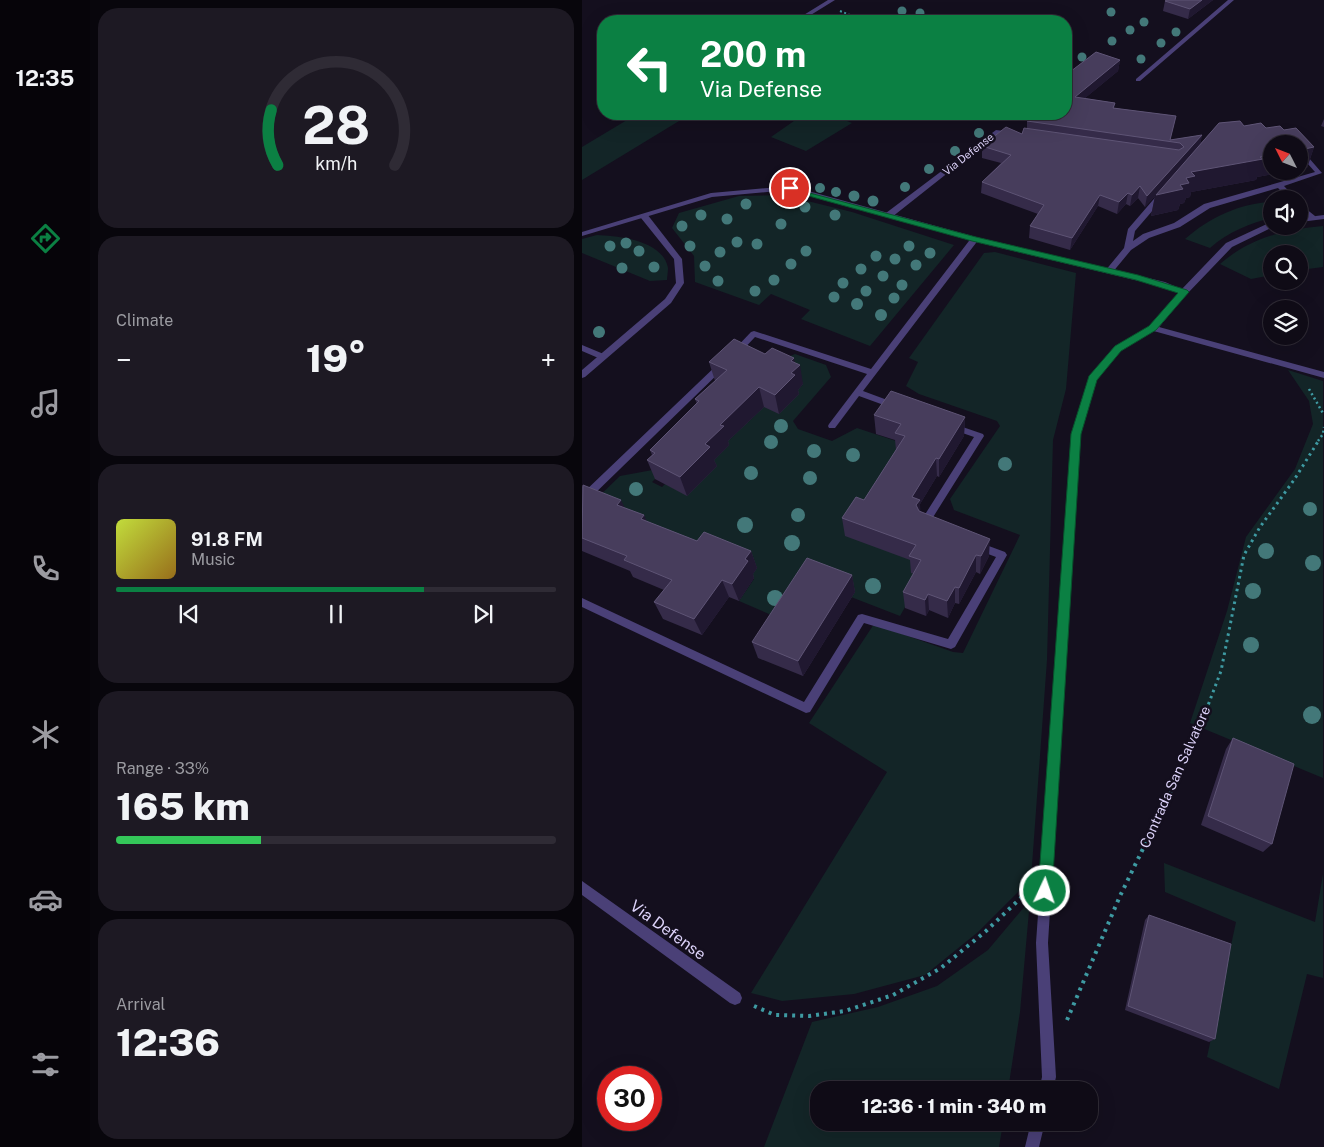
<!DOCTYPE html>
<meta charset="utf-8">
<style>
:root{--surface:#0f0b16;--page:#1d1923;--text:#f1f3f6;--muted:#9b9ba1;--line:#2f2b35;--accent:#0b8043}
body{margin:0;font-family:"Public Sans",sans-serif;background:var(--page);color:var(--text);height:100vh;display:flex;flex-direction:column;font-size:19px;white-space:nowrap}
*{box-sizing:border-box;margin:0}
p{font-size:16px;color:var(--muted)}
.icon{flex:none;width:28px;height:28px;fill:none;stroke:currentColor;stroke-width:2;stroke-linecap:round;stroke-linejoin:round}
.map{position:relative;flex:1;overflow:hidden}
.details{display:flex;flex-direction:column;gap:8px;padding:8px;background:#08060c;width:492px}
.details>*{flex:none}
.top-card{position:absolute;left:15px;top:15px;width:475px;height:105px;border-radius:20px;box-shadow:0 5px 20px #0002,0 0 0 1px var(--line);background:#0b8043;color:#fff;overflow:hidden}
.needle{width:32px;rotate:312deg}
.controls{position:absolute;left:681px;top:135px;display:grid;gap:10px}
.controls a{display:grid;place-items:center;width:45px;height:45px;border-radius:50%;background:var(--surface);box-shadow:0 5px 20px #0002,0 0 0 1px var(--line);font-size:25px}
.speed{position:absolute;left:15px;top:1066px;display:flex;gap:10px;font-size:25px;font-weight:700;text-align:center}
.speed>*{display:grid;place-content:center;width:65px;height:65px;border-radius:50%;background:var(--surface);box-shadow:0 5px 20px #0002,0 0 0 1px var(--line);line-height:1}
.speed .limit{border:8px solid #d22;background:#fff;color:#111}
.pin{position:absolute;display:grid;place-items:center;width:42px;height:42px;color:#fff;margin:-21px;border:2px solid #fff;border-radius:50%;box-shadow:0 1px 5px #0007}
.me{position:absolute;width:55px;margin:-28px;rotate:3deg;stroke-linejoin:round;filter:drop-shadow(0 0 4px #0008)}
.turn{display:flex;align-items:center;gap:18px;height:105px;padding:0 20px;font-size:22px}
.turn .icon{width:65px;height:65px;stroke-width:2.5}
.turn b{display:block;font-size:35px;line-height:42px}
.big{font-size:38px;font-weight:800;line-height:1.1}
.details .widget{flex:1;display:flex;flex-direction:column;justify-content:center;gap:8px;min-width:0;padding:0 18px;border-radius:20px;background:var(--page)}
.details .dial{align-items:center;gap:0}
.dial svg{height:130px;overflow:visible;fill:none;stroke:var(--line);stroke-width:7;stroke-linecap:round;text-anchor:middle}
.dial text{fill:var(--text);stroke:none}
.song{display:flex;align-items:center;gap:15px}
.cover{width:60px;height:60px;border-radius:8px;background:linear-gradient(135deg,hsl(70 70% 55%),hsl(40 70% 35%))}
.played{height:5px;border-radius:2px;background:linear-gradient(90deg,var(--accent) 70%,var(--line) 70%)}
.keys{display:flex;justify-content:space-around;direction:ltr}
.heat{display:flex;justify-content:space-between;align-items:center;font-size:28px;direction:ltr}
.charge{height:8px;border-radius:4px;background:linear-gradient(90deg,#34c759 33%,var(--line) 0)}
.trip{position:absolute;left:228px;top:1081px;width:288px;height:50px;border-radius:20px;background:var(--surface);box-shadow:0 5px 20px #0002,0 0 0 1px var(--line);font-weight:800;line-height:50px;text-align:center}
main{display:flex;flex:1;min-height:0}
.tabs{display:flex;flex-direction:column;width:90px;justify-content:space-around;align-items:center;background:#060409;color:var(--muted)}
.tabs .icon{width:35px;height:35px}
.tabs .selected{color:var(--accent)}
.tabs b{font-size:22px;color:var(--text)}
.map>svg:first-child{display:block}
.green{fill:#132527}
.lines{fill:none;stroke-linecap:round;stroke-linejoin:round}
.path-far3{stroke:#3e9aa2;stroke-width:2;stroke-dasharray:2 2.5;stroke-linecap:butt}
.path-far2{stroke:#3e9aa2;stroke-width:2.5;stroke-dasharray:2 3;stroke-linecap:butt}
.path-far1{stroke:#3e9aa2;stroke-width:3;stroke-dasharray:2.5 4;stroke-linecap:butt}
.path{stroke:#3e9aa2;stroke-width:4;stroke-dasharray:3 5;stroke-linecap:butt}
.service{fill:#4a4077;fill-rule:evenodd}
.minor{fill:#4a4077;fill-rule:evenodd}
.tertiary{fill:#4a4077;fill-rule:evenodd}
.tree{fill:#437879}
.wall{fill:#352b49}
.shaded-wall{fill:#201830}
.building{fill:#473d5c;stroke:#5e5475}
.route{fill:#0b8043;stroke:#07532c}
.labels{text-anchor:middle;dominant-baseline:central;stroke-width:5;stroke-linejoin:round;paint-order:stroke}
.far-street-label{font-size:11px;fill:#dcd2f9;stroke:#140f1e}
.street-label{font-size:14px;fill:#dcd2f9;stroke:#140f1e}
.near-street-label{font-size:16px;fill:#dcd2f9;stroke:#140f1e}
</style>
<main>
<nav class="tabs">
<b>12:35</b>
<svg class="icon selected" aria-label="directions" viewBox="0 0 24 24"><path d="M12 3l9 9-9 9-9-9zM9 14v-3h6M13 9l2 2-2 2"/></svg>
<svg class="icon" aria-label="music" viewBox="0 0 24 24"><path d="M9 18V5l10-2v13"/><circle cx="6" cy="18" r="3"/><circle cx="16" cy="16" r="3"/></svg>
<svg class="icon" aria-label="phone" viewBox="0 0 24 24"><path d="M5 4h4l2 5-3 2q2 4 5 5l2-3 5 2v4C11 20 4 13 5 4z"/></svg>
<svg class="icon" aria-label="climate" viewBox="0 0 24 24"><path d="M12 3v18M4 7l16 10M4 17L20 7"/></svg>
<svg class="icon" aria-label="car" viewBox="0 0 24 24"><path d="M5 17H2v-5l4-1 3-4h7l3 4 3 1v5h-3M9 17h6M6 11h13"/><circle cx="7" cy="17" r="2"/><circle cx="17" cy="17" r="2"/></svg>
<svg class="icon" aria-label="filters" viewBox="0 0 24 24"><path d="M4 7h16M4 17h16"/><circle cx="9" cy="7" r="2"/><circle cx="15" cy="17" r="2"/></svg>
</nav>
<section class="details">
<div class="widget dial"><svg viewBox="0 0 100 80">
<path d="M14 69A42 42 0 1 1 86 69"/>
<path d="M14 69A42 42 0 0 1 10 35" stroke="#0b8043"/>
<text x="50" y="56" font-size="32" font-weight="700">28</text>
<text x="50" y="72" font-size="11">km/h</text>
</svg></div>
<div class="widget"><p>Climate</p>
<div class="heat"><a>−</a><b class="big">19°</b><a>+</a></div>
</div>
<div class="widget">
<div class="song"><i class="cover"></i><div><b>91.8 FM</b><p>Music</p></div></div>
<div class="played"></div>
<div class="keys"><svg class="icon" aria-label="previous" viewBox="0 0 24 24"><path d="M18 5L8 12l10 7zM5 5v14"/></svg><svg class="icon" aria-label="pause" viewBox="0 0 24 24"><path d="M8 5v14M16 5v14"/></svg><svg class="icon" aria-label="next" viewBox="0 0 24 24"><path d="M6 5l10 7-10 7zM19 5v14"/></svg></div>
</div>
<div class="widget"><p>Range · 33%</p><b class="big">165 km</b><div class="charge"></div></div>
<div class="widget"><p>Arrival</p><b class="big">12:36</b></div>
</section>
<div class="map">
<svg width="742" height="1147" viewBox="0 0 742 1147">
<rect width="100%" height="100%" fill="#140f1e"/>
<path class="green" d="M 55,114 L 91,114 L 102,118 L 0,180 L 0,147 Z
M 222,114 L 247,114 L 270,123 L 224,151 L 189,137 Z
M 201,195 L 270,212 L 372,245 L 288,346 L 219,319 L 228,310 L 189,294 L 177,305 L 113,282 L 112,256 L 90,228 L 97,213 L 157,196 Z
M 690,202 L 690,218 C 668,223 646,232 628,248 L 603,239 C 627,218 658,203 690,202 Z
M 741,226 L 741,267 L 718,270 L 718,254 L 690,254 L 690,275 L 669,279 L 638,264 C 669,237 702,230 741,226 Z
M 15,235 C 36,236 81,240 86,268 C 86,272 85,277 85,280 L 68,281 L 0,253 L 0,239 Z
M 413,252 L 494,273 L 484,389 L 471,440 L 465,660 L 449,879 L 396,932 L 343,975 L 272,994 L 200,1001 L 169,993 L 305,772 L 227,723 L 292,624 L 371,652 L 381,653 L 438,535 L 372,510 L 368,499 L 418,426 L 415,421 L 337,394 L 324,386 L 336,362 L 327,358 L 402,253 Z
M 213,354 L 244,365 L 249,377 L 211,421 L 216,429 L 250,441 L 275,428 L 320,443 L 335,563 L 340,577 L 318,616 L 269,597 L 201,620 L 157,601 L 172,579 L 169,577 L 175,567 L 160,561 L 121,560 L 10,503 L 38,476 L 76,469 L 81,471 L 70,482 L 80,487 L 83,484 L 105,495 L 134,466 L 129,463 L 147,445 L 144,443 L 187,365 Z
M 706,370 L 741,381 L 741,778 L 608,723 L 645,611 L 664,537 L 713,469 L 731,424 L 727,401 Z
M 582,863 L 733,922 L 741,874 L 741,978 L 725,974 L 697,1089 L 625,1057 L 654,922 L 583,892 Z
M 448,900 L 438,1012 L 426,1090 L 236,1090 L 236,1122 L 421,1123 L 417,1147 L 182,1147 L 230,1022 L 296,1007 L 355,986 L 406,950 Z"/>
<g class="lines">
<path class="path-far3" d="M 258,11 L 283,21"/>
<path class="path-far2" d="M 727,389 L 742,415
M 736,441 L 741,434 L 742,427"/>
<path class="path-far1" d="M 608,753 L 639,671 L 662,555 L 678,527 L 712,480 L 737,440"/>
<path class="path" d="M 172,1006 L 193,1015 L 227,1016 L 263,1011 L 311,995 L 359,968 L 404,931 L 443,894
M 485,1020 L 538,896 L 608,752"/>
<path class="service" d="M 414,130 L 430,132 L 433,134 L 430,136 L 415,134 L 310,217 L 304,217 L 304,213 Z
M 718,149 L 720,150 L 740,173 L 702,186 L 714,199 L 707,199 L 696,188 L 628,208 L 598,227 L 567,238 L 549,250 L 530,273 L 527,273 L 523,271 L 542,248 L 546,229 L 577,193 L 584,195 L 553,231 L 551,241 L 561,234 L 592,223 L 622,204 L 733,172 L 718,155 Z
M 718,204 L 733,216 L 733,220 L 727,220 L 718,210 Z
M 390,237 L 396,237 L 397,239 L 281,391 L 316,404 L 317,406 L 316,408 L 310,408 L 277,396 L 253,428 L 247,428 L 246,426 L 247,424 L 285,374 L 173,337 L 156,355 L 153,356 L 149,353 L 169,332 L 172,331 L 289,369 Z
M 0,345 L 24,355 L 25,357 L 21,360 L 0,351 Z
M 140,362 L 143,363 L 143,367 L 3,503 L 0,504 L 0,494 L 137,363 Z
M 369,423 L 401,434 L 402,436 L 348,522 L 350,525 L 348,528 L 345,529 L 339,527 L 337,524 L 392,437 L 366,428 L 365,426 L 366,424 Z
M 396,542 L 423,552 L 425,555 L 373,647 L 369,649 L 282,623 L 228,712 L 224,713 L 0,607 L 0,598 L 222,702 L 276,615 L 280,614 L 366,639 L 414,557 L 393,549 L 391,546 L 393,543 Z"/>
<path class="minor" d="M 246,0 L 253,0 L 219,21 L 212,21 Z
M 646,0 L 652,0 L 558,81 L 554,81 L 554,79 Z
M 59,214 L 65,214 L 100,259 L 102,283 L 89,303 L 3,377 L 0,378 L 0,370 L 83,299 L 94,283 L 92,259 L 59,218 Z
M 742,215 L 742,219 L 718,222 L 718,218 Z
M 687,223 L 690,223 L 690,226 L 693,226 L 650,247 L 605,294 L 599,294 L 599,290 L 644,243 Z
M 571,325 L 575,328 L 574,330 L 539,350 L 514,380 L 498,434 L 466,943 L 474,1077 L 471,1090 L 457,1090 L 460,1077 L 454,943 L 490,434 L 507,377 L 533,346 Z
M 0,881 L 158,993 L 160,998 L 158,1003 L 153,1005 L 148,1003 L 0,895 Z
M 449,1122 L 463,1122 L 457,1147 L 443,1147 Z"/>
<path class="tertiary" d="M 208,186 L 394,237 L 583,282 L 606,292 L 577,327 L 742,372 L 742,378 L 568,330 L 568,326 L 597,293 L 578,286 L 390,241 L 208,190 L 130,197 L 0,236 L 0,232 L 129,193 Z"/>
</g>
<g class="tree">
<circle cx="320" cy="11" r="4.5"/>
<circle cx="529" cy="12" r="4.5"/>
<circle cx="338" cy="13" r="4.5"/>
<circle cx="562" cy="22" r="4.5"/>
<circle cx="548" cy="30" r="4.5"/>
<circle cx="594" cy="32" r="4.5"/>
<circle cx="530" cy="41" r="4.5"/>
<circle cx="579" cy="43" r="4.5"/>
<circle cx="500" cy="57" r="4.5"/>
<circle cx="559" cy="59" r="4.5"/>
<circle cx="397" cy="133" r="5"/>
<circle cx="373" cy="151" r="5"/>
<circle cx="347" cy="169" r="5"/>
<circle cx="323" cy="187" r="5"/>
<circle cx="238" cy="188" r="5"/>
<circle cx="254" cy="192" r="5"/>
<circle cx="272" cy="196" r="5.5"/>
<circle cx="204" cy="201" r="5.5"/>
<circle cx="291" cy="201" r="5.5"/>
<circle cx="164" cy="204" r="5.5"/>
<circle cx="223" cy="207" r="5.5"/>
<circle cx="119" cy="215" r="5.5"/>
<circle cx="253" cy="215" r="5.5"/>
<circle cx="145" cy="219" r="5.5"/>
<circle cx="199" cy="224" r="5.5"/>
<circle cx="100" cy="226" r="5.5"/>
<circle cx="155" cy="242" r="5.5"/>
<circle cx="44" cy="243" r="5.5"/>
<circle cx="175" cy="244" r="5.5"/>
<circle cx="28" cy="246" r="5.5"/>
<circle cx="108" cy="246" r="5.5"/>
<circle cx="327" cy="246" r="5.5"/>
<circle cx="57" cy="251" r="5.5"/>
<circle cx="224" cy="251" r="5.5"/>
<circle cx="138" cy="252" r="5.5"/>
<circle cx="348" cy="253" r="5.5"/>
<circle cx="294" cy="256" r="5.5"/>
<circle cx="313" cy="259" r="5.5"/>
<circle cx="209" cy="264" r="5.5"/>
<circle cx="334" cy="265" r="5.5"/>
<circle cx="123" cy="266" r="5.5"/>
<circle cx="72" cy="267" r="5.5"/>
<circle cx="40" cy="268" r="5.5"/>
<circle cx="279" cy="269" r="5.5"/>
<circle cx="301" cy="276" r="5.5"/>
<circle cx="192" cy="280" r="5.5"/>
<circle cx="136" cy="281" r="5.5"/>
<circle cx="261" cy="283" r="5.5"/>
<circle cx="320" cy="285" r="5.5"/>
<circle cx="173" cy="291" r="5.5"/>
<circle cx="284" cy="291" r="5.5"/>
<circle cx="252" cy="297" r="5.5"/>
<circle cx="312" cy="298" r="5.5"/>
<circle cx="275" cy="304" r="6"/>
<circle cx="299" cy="315" r="6"/>
<circle cx="17" cy="332" r="6"/>
<circle cx="199" cy="426" r="7"/>
<circle cx="189" cy="442" r="7"/>
<circle cx="232" cy="451" r="7"/>
<circle cx="271" cy="455" r="7"/>
<circle cx="423" cy="464" r="7"/>
<circle cx="169" cy="473" r="7"/>
<circle cx="228" cy="478" r="7"/>
<circle cx="54" cy="489" r="7"/>
<circle cx="728" cy="509" r="7"/>
<circle cx="216" cy="515" r="7"/>
<circle cx="163" cy="525" r="8"/>
<circle cx="210" cy="543" r="8"/>
<circle cx="684" cy="551" r="8"/>
<circle cx="731" cy="563" r="8"/>
<circle cx="291" cy="586" r="8"/>
<circle cx="671" cy="591" r="8"/>
<circle cx="193" cy="598" r="8"/>
<circle cx="669" cy="645" r="8"/>
<circle cx="730" cy="715" r="9"/>
</g>
<path class="wall" d="M 585,0 L 631,0 L 606,19 L 581,11 L 583,1 Z
M 514,52 L 538,60 L 536,71 L 503,98 L 533,103 L 532,108 L 594,116 L 588,140 L 620,135 L 618,144 L 637,123 L 658,121 L 662,126 L 679,123 L 684,128 L 698,126 L 702,130 L 714,128 L 732,147 L 725,168 L 718,169 L 718,144 L 690,144 L 690,171 L 707,171 L 675,177 L 674,180 L 609,192 L 608,197 L 604,198 L 602,203 L 598,204 L 596,210 L 569,216 L 573,196 L 563,207 L 556,198 L 548,206 L 544,204 L 535,214 L 516,206 L 488,250 L 447,238 L 448,226 L 456,214 L 399,193 L 400,182 L 419,163 L 400,158 L 400,146 L 424,127 L 440,134 L 442,128 L 445,129 L 445,121 L 448,114 L 484,114 L 484,75 Z
M 742,119 L 742,127 L 739,126 Z
M 183,354 L 213,363 L 221,384 L 216,390 L 217,394 L 197,414 L 182,407 L 146,441 L 147,445 L 132,460 L 135,466 L 105,496 L 73,479 L 65,460 L 70,455 L 68,450 L 115,404 L 113,399 L 133,381 L 127,362 Z
M 292,415 L 383,417 L 382,436 L 357,477 L 355,476 L 338,504 L 338,511 L 407,556 L 398,574 L 394,572 L 377,604 L 373,603 L 366,618 L 347,610 L 344,616 L 323,608 L 321,592 L 332,574 L 329,573 L 328,560 L 263,536 L 260,518 L 282,500 L 314,450 L 313,440 L 294,434 Z
M 0,486 L 43,508 L 62,515 L 64,521 L 115,541 L 169,551 L 175,568 L 171,574 L 172,578 L 157,601 L 147,597 L 120,635 L 81,619 L 72,602 L 82,590 L 51,577 L 48,571 L 0,551 Z
M 270,575 L 273,592 L 221,676 L 176,658 L 170,642 Z
M 651,738 L 690,844 L 681,852 L 619,825 L 644,749 Z
M 567,915 L 633,1039 L 627,1042 L 543,1010 L 563,920 Z"/>
<path class="shaded-wall" d="M 620,0 L 631,0 L 606,19 L 608,9 Z
M 538,60 L 536,71 L 491,108 L 493,97 Z
M 620,135 L 618,146 L 598,185 L 609,172 L 690,155 L 690,171 L 707,171 L 675,177 L 674,180 L 609,192 L 608,197 L 604,198 L 602,203 L 598,204 L 596,210 L 569,216 L 573,196 L 563,207 L 565,196 Z
M 732,147 L 725,168 L 718,169 L 718,150 Z
M 558,186 L 556,198 L 548,206 L 550,195 Z
M 546,193 L 544,204 L 535,214 L 537,202 Z
M 518,195 L 516,206 L 488,250 L 490,238 Z
M 212,358 L 214,368 L 218,365 L 221,384 L 216,390 L 217,394 L 197,414 L 193,395 L 209,361 Z
M 177,387 L 182,407 L 146,441 L 147,445 L 132,460 L 135,466 L 105,496 L 98,477 L 138,425 Z
M 383,417 L 382,436 L 357,477 L 357,459 Z
M 354,458 L 355,476 L 338,504 L 339,518 L 330,497 Z
M 39,500 L 48,518 L 35,505 Z
M 62,515 L 70,533 L 59,519 Z
M 408,539 L 407,556 L 398,574 L 399,556 Z
M 169,551 L 175,568 L 171,574 L 172,578 L 157,601 L 150,584 L 163,559 Z
M 394,555 L 394,572 L 377,604 L 377,588 Z
M 270,575 L 273,592 L 221,676 L 216,661 Z
M 140,580 L 147,597 L 120,635 L 112,619 Z
M 373,587 L 373,603 L 366,618 L 365,601 Z
M 346,594 L 347,610 L 344,616 L 343,600 Z"/>
<path class="building" d="M 585,0 L 620,0 L 608,9 L 583,1 Z
M 514,52 L 538,60 L 493,97 L 533,103 L 531,108 L 594,116 L 588,140 L 620,135 L 565,196 L 558,186 L 550,195 L 546,193 L 537,202 L 518,195 L 490,238 L 448,226 L 462,205 L 400,182 L 429,155 L 400,146 L 424,127 L 440,134 L 442,128 L 597,150 L 602,147 L 598,143 L 445,121 L 448,114 L 484,114 L 484,75 Z
M 658,121 L 662,126 L 679,123 L 684,128 L 698,126 L 702,130 L 714,128 L 732,147 L 718,150 L 718,144 L 690,144 L 690,155 L 678,157 L 681,159 L 609,172 L 613,176 L 604,178 L 607,183 L 598,185 L 601,189 L 574,195 L 637,123 Z
M 152,339 L 183,354 L 190,348 L 212,358 L 209,361 L 218,365 L 209,373 L 213,375 L 193,395 L 177,387 L 138,425 L 142,426 L 123,444 L 128,447 L 98,477 L 65,460 L 73,453 L 68,450 L 117,401 L 113,399 L 145,370 L 127,362 Z
M 309,391 L 383,417 L 357,459 L 354,458 L 330,497 L 338,500 L 334,505 L 337,511 L 408,539 L 399,556 L 394,555 L 377,588 L 373,587 L 365,601 L 346,594 L 343,600 L 321,592 L 339,560 L 327,556 L 334,545 L 260,518 L 274,497 L 282,500 L 323,436 L 313,433 L 319,424 L 292,415 Z
M 1,485 L 39,500 L 35,505 L 62,515 L 59,519 L 115,541 L 122,532 L 169,551 L 163,559 L 166,561 L 150,584 L 140,580 L 112,619 L 72,602 L 90,580 L 42,560 L 45,556 L 0,538 Z
M 225,558 L 270,575 L 216,661 L 170,642 Z
M 651,738 L 712,764 L 690,844 L 626,816 Z
M 567,915 L 649,944 L 633,1039 L 546,1006 Z"/>
<path class="route" d="M 205,187 L 394,237 L 556,275 L 605,290 L 607,292 L 574,330 L 539,351 L 515,380 L 499,434 L 470,891 L 468,896 L 463,898 L 458,896 L 456,891 L 489,434 L 507,376 L 533,346 L 567,326 L 596,293 L 554,280 L 390,241 L 205,190 Z"/>
<g class="labels">
<g class="far-street-label">
<text transform="translate(386 154) rotate(-38)">Via Defense</text>
</g>
<g class="street-label">
<text transform="translate(593 777) rotate(-66)">Contrada San Salvatore</text>
</g>
<g class="near-street-label">
<text transform="translate(86 930) rotate(36)">Via Defense</text>
</g>
</g>
</svg>
<div class="controls">
<a><svg class="needle" viewBox="-14 -14 28 28"><path d="M0-13l5 13h-10z" fill="#e53935"/><path d="M0 13l5-13h-10z" fill="#9b9ba1"/></svg></a>
<a><svg class="icon" aria-label="sound" viewBox="0 0 24 24"><path d="M4 9h4l5-4v14l-5-4H4zM17 9q2 3 0 6"/></svg></a>
<a><svg class="icon" aria-label="search" viewBox="0 0 24 24"><circle cx="10" cy="10" r="6"/><path d="M15 15l6 6"/></svg></a>
<a><svg class="icon" aria-label="layers" viewBox="0 0 24 24"><path d="M12 4l9 5-9 5-9-5zM3 14l9 5 9-5"/></svg></a>
</div>
<div class="speed"><div class="limit">30</div></div>
<div class="pin" style="left:208px;top:188px;background:#d93025"><svg class="icon" aria-label="arrive" viewBox="0 0 24 24"><path d="M6 21V4h12l-3 4 3 4H6"/></svg></div>
<svg class="me" style="left:463px;top:891px" viewBox="-20 -20 40 40"><circle r="17" fill="#0b8043" stroke="#fff" stroke-width="3"/><path d="M0-11L8 9 0 5-8 9z" fill="#fff"/></svg>
<div class="trip">12:36 · 1 min · 340 m</div>
<div class="top-card">
<div class="turn"><svg class="icon" aria-label="left" viewBox="0 0 24 24"><path d="M17 20v-9H6M10 6l-5 5 5 5"/></svg><div><b>200 m</b>Via Defense</div></div>
</div>
</div>
</main>
